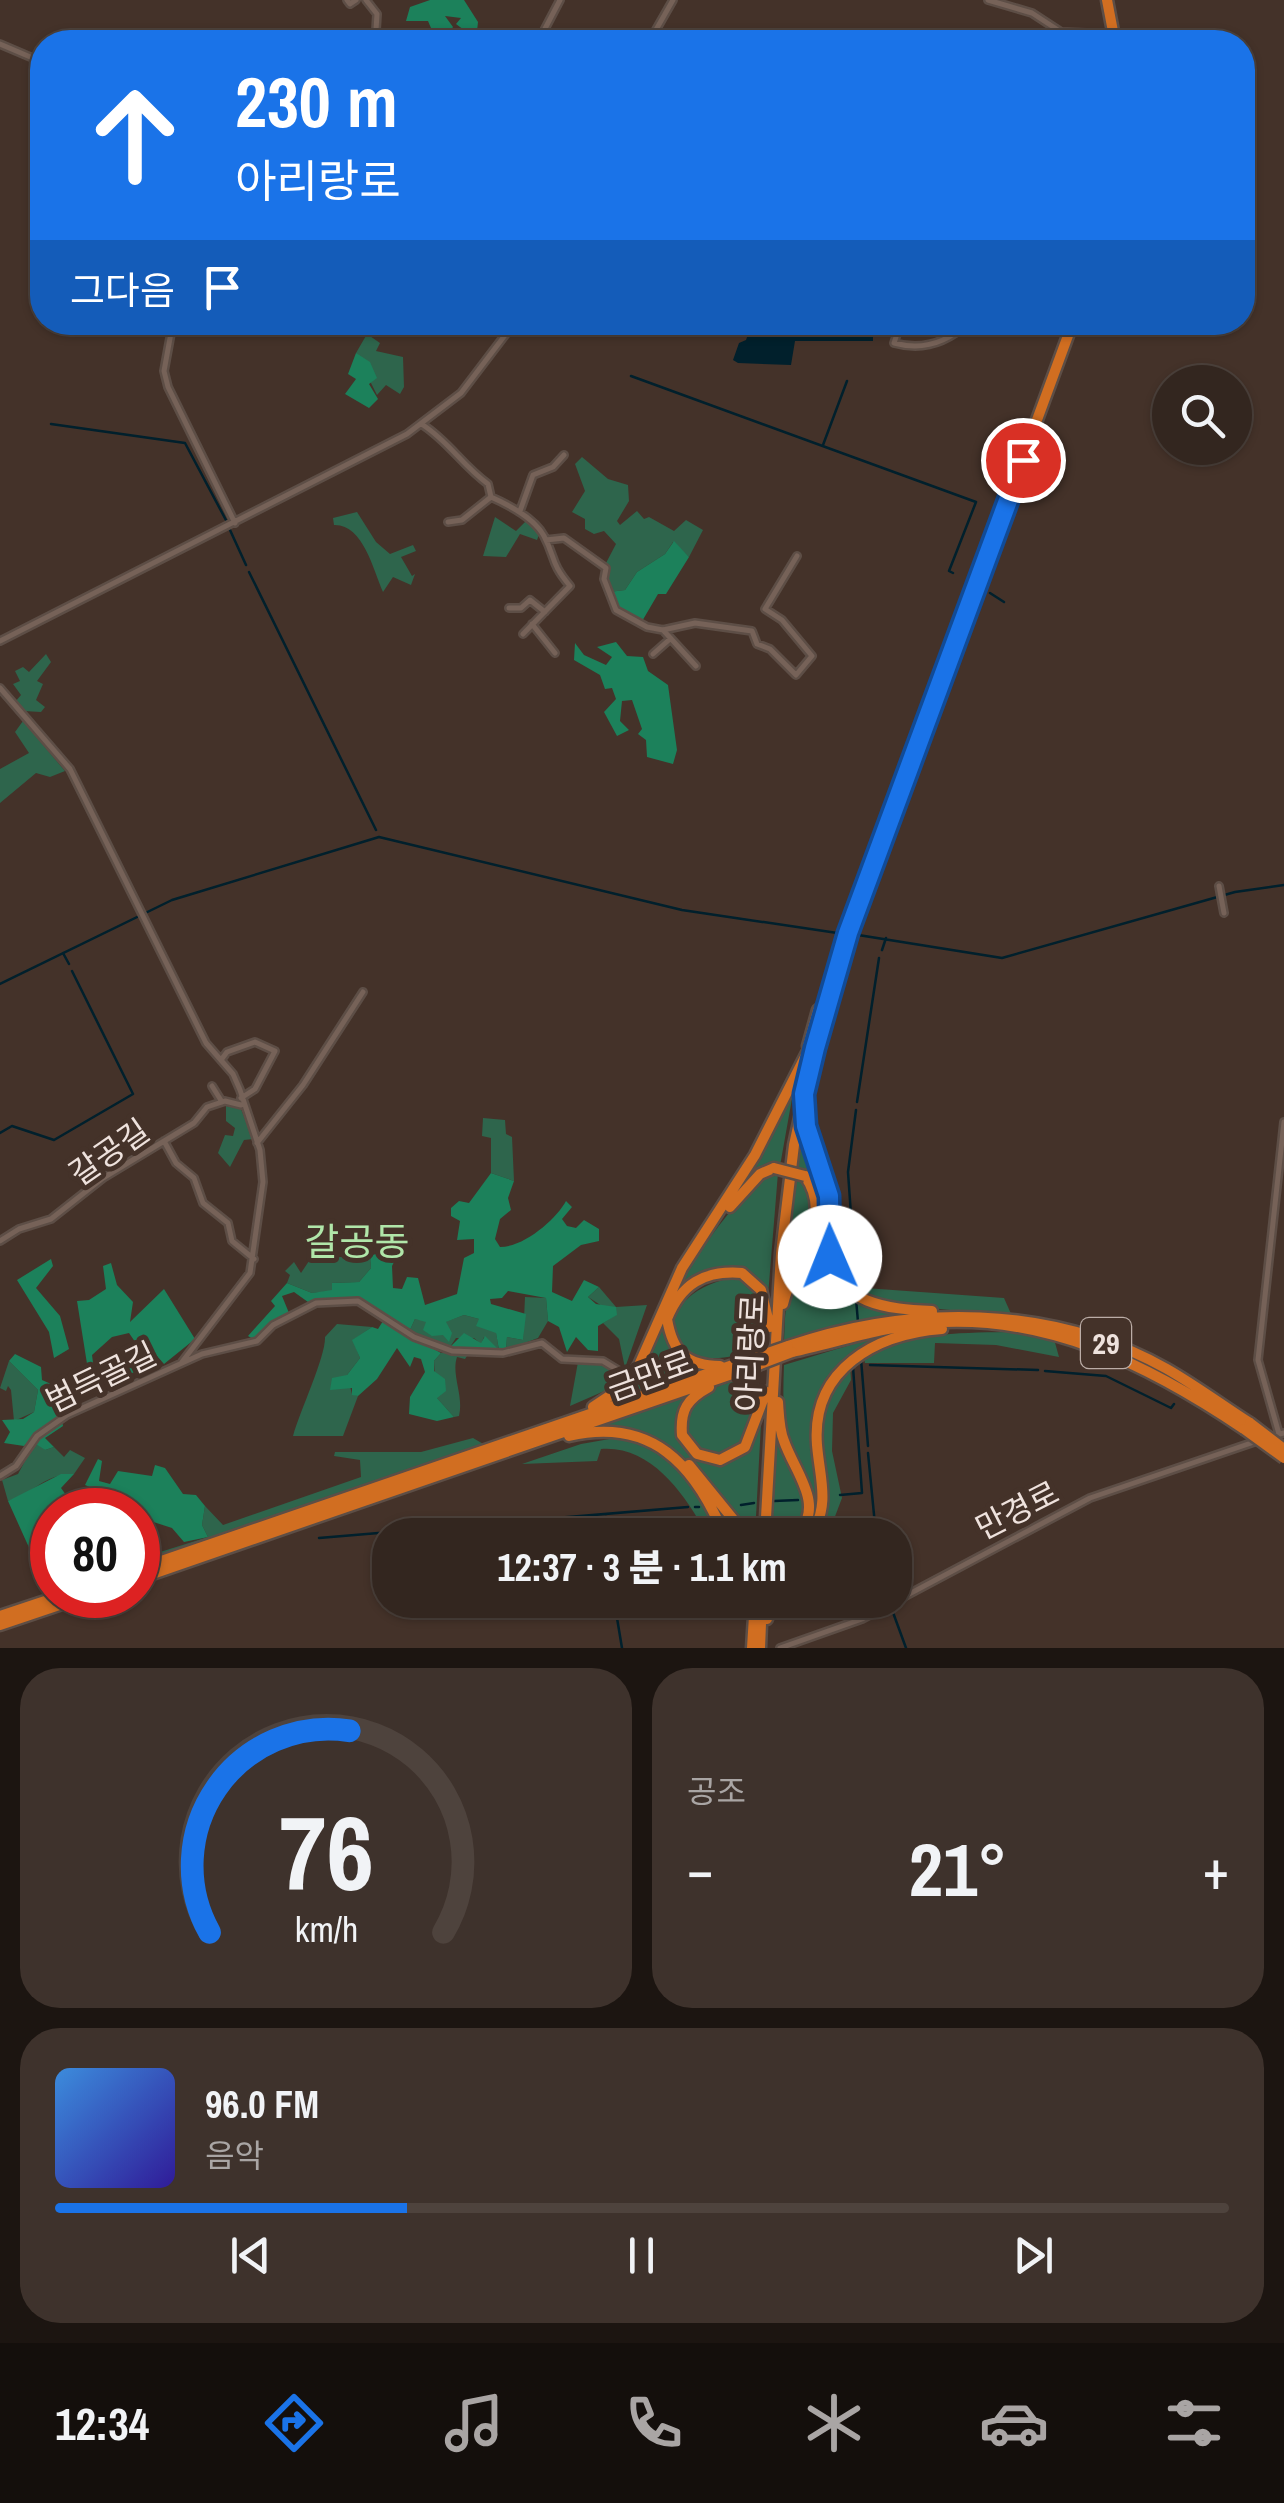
<!DOCTYPE html>
<html lang="ko">
<meta charset="utf-8">
<style>
:root{--surface:#33261f;--page:#3e322c;--text:#f1f3f6;--muted:#a9a5a4;--line:#4e433d;--accent:#1a73e8}
body{margin:0;font-family:"Archivo Narrow","Noto Sans KR",sans-serif;background:var(--page);color:var(--text);height:100vh;display:flex;flex-direction:column;font-size:38px;white-space:nowrap}
*{box-sizing:border-box;margin:0}
p{font-size:32px;color:var(--muted)}
.icon{flex:none;width:55px;height:55px;fill:none;stroke:currentColor;stroke-width:2;stroke-linecap:round;stroke-linejoin:round}
.map{position:relative;height:1648px;overflow:hidden}
.sheet{display:flex;flex-direction:column;gap:20px;padding:20px;background:#1c1511;flex:1}
.sheet>*{flex:none}
.hud{position:absolute;left:30px;top:30px;width:1225px;height:305px;border-radius:40px;box-shadow:0 2px 8px #0004,0 0 0 2px var(--line);background:#1a73e8;color:#fff;overflow:hidden}
.fabs{position:absolute;left:1152px;top:365px;display:grid;gap:20px}
.fabs a{display:grid;place-items:center;width:100px;height:100px;border-radius:50%;background:var(--surface);box-shadow:0 2px 8px #0004,0 0 0 2px var(--line);font-size:50px}
.speed{position:absolute;left:30px;top:1488px;display:flex;gap:20px;font-size:50px;font-weight:700;text-align:center}
.speed>*{display:grid;place-content:center;width:130px;height:130px;border-radius:50%;background:var(--surface);box-shadow:0 2px 8px #0004,0 0 0 2px var(--line);line-height:1}
.speed .limit{border:15px solid #d22;background:#fff;color:#111}
.pin{position:absolute;display:grid;place-items:center;width:85px;height:85px;color:#fff;margin:-42px;border:5px solid #fff;border-radius:50%;box-shadow:0 2px 10px #0007}
.me{position:absolute;width:110px;margin:-55px;rotate:359deg;stroke-linejoin:round;filter:drop-shadow(0 0 8px #0008)}
.turn{display:flex;align-items:center;gap:35px;height:210px;padding:0 40px;font-size:45px}
.turn .icon{width:130px;height:130px;stroke-width:2.5}
.turn b{display:block;font-size:70px;line-height:85px}
.then{display:flex;align-items:center;height:95px;padding:0 40px;background:#0003;gap:20px;font-size:38px}
.big{font-size:75px;font-weight:800;line-height:1.1}
.sheet .tile{flex:1;display:flex;flex-direction:column;justify-content:center;gap:15px;min-width:0;padding:0 35px;border-radius:40px;background:var(--page)}
.sheet .dial{align-items:center;gap:0}
.dial svg{height:260px;overflow:visible;fill:none;stroke:var(--line);stroke-width:7;stroke-linecap:round;text-anchor:middle}
.dial text{fill:var(--text);stroke:none}
.song{display:flex;align-items:center;gap:30px}
.cover{width:120px;height:120px;border-radius:15px;background:linear-gradient(135deg,hsl(210 70% 55%),hsl(250 70% 35%))}
.played{height:10px;border-radius:5px;background:linear-gradient(90deg,var(--accent) 30%,var(--line) 30%)}
.keys{display:flex;justify-content:space-around;direction:ltr}
.heat{display:flex;justify-content:space-between;align-items:center;font-size:55px;direction:ltr}
.sheet .tiles{flex:1;display:grid;gap:20px;grid-template-columns:1fr 1fr}
.tile:last-child{grid-column:span 2}
.trip{position:absolute;left:372px;top:1518px;width:540px;height:100px;border-radius:40px;background:var(--surface);box-shadow:0 2px 8px #0004,0 0 0 2px var(--line);font-weight:800;line-height:100px;text-align:center}
.tab-bar{display:flex;height:160px;justify-content:space-around;align-items:center;background:#140f0c;color:var(--muted)}
.tab-bar .icon{width:70px;height:70px}
.tab-bar .selected{color:var(--accent)}
.tab-bar b{font-size:45px;color:var(--text)}
.map>svg:first-child{display:block}
.green{fill:#2e654c}
.forest{fill:#1c815b}
.water{fill:#01202c}
.lines{fill:none;stroke-linecap:round;stroke-linejoin:round}
.stream{stroke:#01202c;stroke-width:2.5}
.minor-casing{stroke:#5d4e46;stroke-width:10}
.highway-casing{stroke:#5d4e46;stroke-width:15}
.minor{stroke:#766258;stroke-width:5}
.highway{stroke:#d16e21;stroke-width:10}
.highway-bridge-casing{stroke:#5d4e46;stroke-width:15;stroke-linecap:butt}
.highway-bridge{stroke:#d16e21;stroke-width:10}
.route-casing{stroke:#114b97;stroke-width:25}
.route{stroke:#1a73e8;stroke-width:18}
.labels{text-anchor:middle;dominant-baseline:central;stroke-width:10;stroke-linejoin:round;paint-order:stroke}
.shield{fill:#443229;stroke:#bbada7;stroke-width:2.5}
.shield-label{font-size:30px;font-weight:bold;fill:#eee2dd}
.street-label{font-size:32px;fill:#eee2dd;stroke:#443229}
.quarter-label{font-size:38px;fill:#b0e6a9;stroke:#443229}
</style>
<div class="map">
<svg width="1284" height="1648" viewBox="0 0 1284 1648">
<rect width="100%" height="100%" fill="#443229"/>
<path class="green" d="M 367,334 L 380,343 L 376,351 L 403,357 L 404,387 L 400,394 L 386,385 L 377,395 L 356,353 Z
M 582,457 L 608,479 L 628,485 L 629,501 L 617,521 L 620,525 L 637,511 L 644,519 L 649,517 L 674,531 L 686,520 L 703,530 L 689,557 L 673,542 L 665,554 L 637,572 L 625,590 L 609,592 L 606,563 L 616,544 L 604,531 L 594,534 L 585,529 L 585,519 L 572,512 L 585,491 L 575,464 Z
M 357,512 L 376,542 L 390,554 L 413,545 L 416,551 L 401,557 L 412,576 L 415,574 L 411,585 L 393,577 L 383,592 C 373,569 363,524 334,525 L 333,518 Z
M 495,517 L 516,531 L 526,521 L 540,532 L 537,540 L 520,534 L 506,557 L 483,556 Z
M 46,654 L 51,662 L 37,681 L 43,684 L 36,700 L 45,707 L 41,712 L 24,711 L 15,702 L 21,695 L 13,684 L 20,681 L 15,671 L 23,667 L 29,672 Z
M 23,721 L 65,771 L 50,777 L 36,773 L 0,803 L 0,769 L 29,753 L 15,732 Z
M 793,1093 L 780,1166 L 734,1199 Z
M 226,1106 L 241,1109 L 253,1139 L 244,1140 L 230,1167 L 218,1153 L 225,1135 L 233,1136 L 235,1128 L 226,1121 Z
M 483,1118 L 505,1120 L 506,1134 L 512,1137 L 514,1181 L 491,1173 L 491,1138 L 482,1136 Z
M 803,1127 L 826,1194 L 827,1258 L 843,1292 L 872,1309 L 908,1315 L 784,1340 C 785,1327 784,1313 788,1301 C 801,1259 850,1201 797,1168 Z
M 773,1173 L 778,1173 L 768,1296 C 711,1218 627,1332 684,1362 C 692,1366 705,1367 714,1369 L 612,1403 C 647,1373 649,1336 671,1297 C 691,1263 739,1190 773,1173 Z
M 796,1176 C 831,1206 800,1249 785,1284 Z
M 370,1256 L 371,1268 L 359,1282 L 332,1283 L 333,1291 L 312,1293 L 287,1283 L 290,1275 L 285,1271 L 294,1262 L 301,1273 L 311,1258 Z
M 737,1277 L 757,1290 L 760,1348 C 655,1389 642,1292 737,1277 Z
M 599,1287 L 616,1307 L 647,1305 L 625,1368 L 619,1339 L 603,1323 L 616,1315 L 588,1297 Z
M 865,1288 L 1004,1298 L 1012,1316 L 878,1303 L 863,1293 Z
M 525,1297 L 546,1298 L 548,1321 L 538,1338 L 506,1350 L 507,1337 L 523,1340 Z
M 464,1315 L 479,1319 L 496,1332 L 499,1351 L 484,1337 L 481,1344 L 474,1338 L 456,1338 L 450,1347 L 409,1332 L 415,1319 L 445,1322 Z
M 337,1324 L 372,1327 L 353,1340 L 360,1358 L 347,1375 L 352,1394 L 358,1396 L 343,1436 L 293,1436 C 300,1411 326,1356 325,1337 Z
M 1006,1332 L 1054,1339 L 1059,1357 L 996,1345 L 935,1343 L 934,1363 L 865,1363 L 863,1355 C 910,1333 955,1333 1006,1332 Z
M 890,1333 L 846,1357 L 821,1393 L 812,1428 L 821,1505 L 807,1535 L 801,1535 L 800,1527 L 791,1535 L 770,1535 L 777,1424 L 787,1460 L 808,1508 C 811,1482 799,1470 791,1447 C 782,1419 783,1393 784,1365 Z
M 441,1353 L 469,1353 L 465,1359 L 457,1357 C 451,1375 464,1396 459,1416 L 454,1417 L 436,1397 L 434,1361 Z
M 9,1361 L 38,1390 L 34,1412 L 14,1421 L 11,1390 L 8,1386 L 6,1391 L 0,1388 Z
M 578,1362 L 604,1365 L 620,1378 L 609,1389 L 570,1406 Z
M 850,1365 L 851,1380 L 833,1413 L 832,1451 L 842,1498 L 828,1535 L 816,1535 C 845,1471 797,1429 850,1365 Z
M 759,1374 C 758,1407 753,1428 732,1454 C 707,1456 695,1452 684,1428 C 696,1384 719,1387 759,1374 Z
M 697,1393 L 681,1403 L 678,1420 L 706,1461 C 737,1463 748,1449 761,1424 L 755,1535 C 719,1510 705,1466 665,1444 C 640,1431 611,1437 587,1427 Z
M 621,1437 C 683,1455 693,1479 720,1535 L 707,1535 C 686,1496 652,1445 601,1449 L 597,1461 L 522,1464 L 581,1444 Z
M 473,1438 L 485,1445 L 138,1566 L 138,1559 L 208,1537 L 202,1525 L 205,1506 L 223,1525 L 361,1477 L 360,1460 L 334,1456 L 335,1452 L 421,1452 Z
M 35,1442 L 45,1450 L 54,1447 L 64,1457 L 70,1450 L 85,1458 L 74,1474 C 45,1473 33,1494 8,1501 L 2,1480 L 18,1474 Z"/>
<path class="forest" d="M 430,0 L 464,0 L 478,22 L 477,31 L 468,33 L 456,24 L 461,18 L 445,16 L 453,27 L 443,42 L 437,42 L 428,21 L 406,21 L 410,7 Z
M 356,353 L 370,362 L 377,378 L 369,384 L 378,399 L 369,408 L 345,394 L 356,379 L 348,374 Z
M 674,541 L 689,557 L 666,594 L 658,594 L 641,623 L 617,608 L 609,592 L 625,590 L 637,572 L 665,554 Z
M 616,642 L 627,656 L 643,657 L 648,671 L 668,685 L 677,750 L 673,764 L 647,757 L 646,740 L 638,734 L 642,729 L 632,700 L 622,701 L 620,721 L 629,730 L 617,736 L 604,712 L 616,699 L 612,688 L 605,689 L 600,675 L 574,660 L 575,643 L 584,655 L 606,665 L 612,657 L 597,647 Z
M 491,1173 L 514,1181 L 508,1198 L 511,1210 L 500,1219 L 495,1239 L 500,1247 C 525,1247 557,1218 566,1201 L 572,1207 L 562,1219 L 567,1226 L 576,1228 L 584,1220 L 599,1229 L 599,1241 L 581,1245 L 553,1266 L 552,1292 L 572,1301 L 584,1280 L 599,1287 L 588,1297 L 596,1304 L 616,1307 L 617,1315 L 598,1326 L 598,1351 L 588,1350 L 576,1337 L 567,1352 L 559,1327 L 548,1321 L 546,1298 L 508,1291 L 502,1298 L 490,1299 L 491,1304 L 526,1314 L 523,1340 L 507,1337 L 506,1350 L 499,1351 L 450,1347 L 464,1333 L 481,1343 L 485,1336 L 499,1350 L 496,1333 L 476,1326 L 479,1319 L 464,1315 L 446,1322 L 452,1333 L 449,1342 L 443,1335 L 432,1336 L 423,1330 L 426,1322 L 415,1319 L 409,1332 L 355,1297 L 308,1302 L 294,1292 L 282,1296 L 289,1313 L 253,1339 L 248,1336 L 275,1306 L 271,1301 L 287,1283 L 312,1293 L 332,1290 L 332,1283 L 359,1282 L 371,1268 L 370,1256 L 390,1249 L 395,1242 L 403,1244 L 392,1266 L 393,1288 L 402,1289 L 407,1277 L 418,1278 L 425,1305 L 457,1294 L 464,1258 L 474,1253 L 474,1239 L 457,1240 L 460,1221 L 451,1216 L 451,1208 L 459,1201 L 469,1203 Z
M 51,1259 L 53,1266 L 36,1288 L 60,1316 L 69,1349 L 54,1358 L 49,1332 L 17,1280 Z
M 111,1263 L 117,1285 L 133,1302 L 130,1322 L 164,1289 L 195,1339 L 164,1364 L 157,1356 L 117,1384 L 124,1371 L 144,1355 L 129,1333 L 112,1337 L 92,1355 L 94,1370 L 105,1380 L 115,1375 L 111,1386 L 88,1370 L 77,1301 L 89,1300 L 106,1289 L 103,1266 Z
M 383,1321 L 441,1353 L 434,1361 L 434,1371 L 445,1379 L 446,1391 L 437,1398 L 454,1417 L 437,1421 L 409,1414 L 410,1397 L 425,1372 L 421,1359 L 414,1357 L 410,1367 L 397,1348 L 377,1379 L 358,1396 L 352,1395 L 352,1388 L 330,1390 L 332,1378 L 347,1375 L 360,1358 L 352,1340 L 372,1327 L 378,1329 Z
M 15,1354 L 41,1367 L 42,1380 L 51,1384 L 43,1389 L 46,1400 L 60,1410 L 63,1426 L 45,1438 L 54,1447 L 45,1450 L 30,1440 L 24,1446 L 4,1443 L 10,1432 L 2,1420 L 23,1419 L 34,1412 L 38,1390 L 9,1361 Z
M 98,1459 L 102,1461 L 99,1481 L 110,1484 L 118,1471 L 152,1476 L 155,1465 L 165,1468 L 183,1494 L 196,1495 L 205,1506 L 202,1525 L 208,1537 L 184,1542 L 172,1528 L 138,1517 L 138,1510 L 113,1510 L 104,1493 L 85,1485 Z
M 61,1474 L 74,1474 L 61,1488 L 66,1495 L 63,1509 L 52,1510 L 46,1522 L 50,1527 L 48,1552 L 31,1552 L 8,1501 Z"/>
<path class="water" d="M 752,323 L 873,323 L 873,341 L 795,341 L 791,365 L 738,363 L 733,360 L 739,343 L 746,340 Z"/>
<g class="lines">
<path class="stream" d="M 631,376 L 976,502 L 949,571 L 953,573
M 51,424 L 185,443 L 227,522
M 823,445 L 847,381
M 230,530 L 246,565
M 249,572 L 376,830
M 990,593 L 1004,602
M 852,934 L 1002,958 L 1235,892 L 1284,885
M 882,950 L 886,938
M 63,953 L 69,964
M 0,984 L 172,900 L 379,837 L 682,910 L 844,934
M 857,1102 L 879,958
M 0,1133 L 12,1126 L 54,1140 L 133,1094 L 72,971
M 855,1272 L 848,1172 L 856,1110
M 855,1279 L 856,1291
M 856,1299 L 858,1322
M 861,1359 L 868,1446
M 870,1365 L 1038,1370
M 1045,1371 L 1106,1376 L 1171,1408 L 1174,1404
M 868,1453 L 876,1535
M 840,1495 L 862,1493 L 853,1367
M 774,1501 L 798,1500
M 741,1505 L 754,1503
M 695,1507 L 699,1507
M 606,1517 L 608,1535
M 319,1538 L 688,1507
M 614,1600 L 622,1648
M 891,1607 L 906,1648"/>
<defs>
<path id="minor" d="M 347,0 L 350,4 L 356,0
M 366,0 L 377,14 L 376,30 L 383,42
M 988,0 L 1032,13 L 1061,32 L 1087,33
M 538,42 L 560,0
M 649,42 L 673,0
M 0,44 L 42,62
M 173,322 L 164,371 L 168,387 L 235,523
M 901,322 L 894,343 C 923,351 947,343 969,322
M 423,425 C 449,442 462,465 488,484 L 491,497 C 509,505 535,519 544,536 C 556,559 550,562 570,586 L 523,634
M 520,511 L 533,475 L 553,467 L 564,455
M 448,522 L 462,520 L 491,497
M 546,540 L 564,538 L 606,568 L 604,579 L 616,610 L 647,627 L 663,630 L 695,623 L 752,631 L 757,644 L 770,649 L 796,675 L 812,656 L 782,620 L 765,609 L 797,556
M 509,608 L 521,608 L 530,600 L 545,612
M 532,624 L 555,653
M 663,630 L 696,666
M 0,641 L 407,434 L 461,393 L 515,322
M 653,654 L 670,639
M 0,688 L 70,769 L 206,1043 L 233,1074 L 240,1090 L 260,1150 L 263,1182 L 250,1273 L 182,1362
M 1219,886 L 1224,913
M 221,1060 L 227,1052 L 255,1042 L 275,1051 L 255,1089 L 241,1098
M 212,1086 L 222,1102
M 164,1141 L 176,1163 L 194,1178 L 203,1203 L 228,1223 L 232,1241 L 254,1259
M 257,1143 L 303,1085 L 363,992
M 0,1241 L 19,1229 L 51,1219 L 103,1178 L 194,1123 L 207,1107 L 225,1101 L 241,1105
M 1279,1434 L 1258,1360 L 1284,1122
M 1272,1436 L 1284,1433
M 0,1476 L 16,1466 L 37,1436 L 67,1415 L 202,1354 L 257,1341 L 273,1325 L 316,1303 L 358,1301 L 414,1337 L 452,1351 L 503,1353 L 542,1343 L 562,1359 L 603,1361 L 626,1375
M 780,1648 L 862,1619 L 1090,1498 L 1257,1441"/>
<path id="highway" d="M 1107,0 L 1115,42
M 808,1046 L 818,1010
M 806,1115 C 804,1145 824,1168 829,1196 C 833,1215 827,1233 829,1251 C 836,1305 889,1309 932,1311
M 730,1207 L 760,1174 L 774,1168
M 783,1304 C 794,1257 835,1218 805,1176
M 788,1346 C 911,1304 1051,1304 1167,1369 C 1195,1385 1222,1405 1250,1423
M 792,1352 C 837,1342 883,1327 928,1323 C 1046,1313 1149,1365 1244,1429
M 720,1366 C 686,1365 673,1353 667,1319 C 681,1284 704,1270 742,1273 L 761,1290 L 770,1327
M 709,1387 C 687,1399 680,1410 682,1435 L 697,1454 L 720,1460 L 745,1447 L 766,1392
M 778,1402 C 779,1415 779,1429 784,1441 C 795,1473 826,1505 797,1535
M 593,1407 L 626,1385 L 639,1365 L 682,1268 L 755,1155 L 807,1053
M 569,1436 C 652,1417 695,1465 724,1535
M 689,1465 L 746,1535
M 765,1535 L 781,1253 L 794,1145 L 815,1048 L 857,909 L 1073,322
M 812,1535 C 830,1502 820,1480 817,1445 C 811,1369 876,1334 942,1329
M 138,1569 L 759,1356
M 138,1579 L 758,1365
M 0,1616 L 63,1595
M 767,1619 L 771,1600
M 0,1625 L 89,1595
M 752,1648 L 755,1600
M 760,1648 L 762,1600"/>
</defs>
<use href="#minor" class="minor-casing"/>
<use href="#highway" class="highway-casing"/>
<use href="#minor" class="minor"/>
<use href="#highway" class="highway"/>
<defs>
<path id="highway-bridge" d="M 774,1168 L 805,1176
M 759,1356 L 788,1346
M 758,1365 L 792,1352
M 1250,1423 L 1284,1449
M 1244,1429 L 1284,1458"/>
</defs>
<use href="#highway-bridge" class="highway-bridge-casing"/>
<use href="#highway-bridge" class="highway-bridge"/>
</g>
<g class="lines">
<defs>
<path id="route" d="M 830,1257 L 829,1196 L 806,1126 L 804,1094 L 815,1048 L 848,933 L 1023,460"/>
</defs>
<use href="#route" class="route-casing"/>
<use href="#route" class="route"/>
</g>
<g class="labels">
<rect class="shield" x="1081" y="1318" width="50" height="50" rx="8"/>
<g class="shield-label">
<text x="1106" y="1343">29</text>
</g>
<g class="street-label">
<text transform="translate(109 1152) rotate(-35)">갈공길</text>
<text transform="translate(750 1353) rotate(-87)">아리랑로</text>
<text transform="translate(650 1375) rotate(-20)">금만로</text>
<text transform="translate(101 1377) rotate(-26)">범득골길</text>
<text transform="translate(1017 1510) rotate(-27)">만경로</text>
</g>
<g class="quarter-label">
<text x="357" y="1241">갈공동</text>
</g>
</g>
</svg>
<div class="fabs">
<a><svg class="icon" aria-label="search" viewBox="0 0 24 24"><circle cx="10" cy="10" r="6"/><path d="M15 15l6 6"/></svg></a>
</div>
<div class="speed"><div class="limit">80</div></div>
<div class="pin" style="left:1023px;top:460px;background:#d93025"><svg class="icon" aria-label="arrive" viewBox="0 0 24 24"><path d="M6 21V4h12l-3 4 3 4H6"/></svg></div>
<svg class="me" style="left:830px;top:1257px" viewBox="-20 -20 40 40"><circle r="19" fill="#fff"/><path d="M0-13L10 11 0 6-10 11z" fill="#1a73e8"/></svg>
<div class="trip">12:37 · 3 분 · 1.1 km</div>
<div class="hud">
<div class="turn"><svg class="icon" aria-label="ahead" viewBox="0 0 24 24"><path d="M12 20V5M6 11l6-6 6 6"/></svg><div><b>230 m</b>아리랑로</div></div>
<div class="then">그다음<svg class="icon" aria-label="arrive" viewBox="0 0 24 24"><path d="M6 21V4h12l-3 4 3 4H6"/></svg></div>
</div>
</div>
<section class="sheet">
<div class="tiles">
<div class="tile dial"><svg viewBox="0 0 100 80">
<path d="M14 69A42 42 0 1 1 86 69"/>
<path d="M14 69A42 42 0 0 1 57 7" stroke="#1a73e8"/>
<text x="50" y="56" font-size="32" font-weight="700">76</text>
<text x="50" y="72" font-size="11">km/h</text>
</svg></div>
<div class="tile"><p>공조</p>
<div class="heat"><a>−</a><b class="big">21°</b><a>+</a></div>
</div>
<div class="tile">
<div class="song"><i class="cover"></i><div><b>96.0 FM</b><p>음악</p></div></div>
<div class="played"></div>
<div class="keys"><svg class="icon" aria-label="previous" viewBox="0 0 24 24"><path d="M18 5L8 12l10 7zM5 5v14"/></svg><svg class="icon" aria-label="pause" viewBox="0 0 24 24"><path d="M8 5v14M16 5v14"/></svg><svg class="icon" aria-label="next" viewBox="0 0 24 24"><path d="M6 5l10 7-10 7zM19 5v14"/></svg></div>
</div>
</div>
</section>
<nav class="tab-bar">
<b>12:34</b>
<svg class="icon selected" aria-label="directions" viewBox="0 0 24 24"><path d="M12 3l9 9-9 9-9-9zM9 14v-3h6M13 9l2 2-2 2"/></svg>
<svg class="icon" aria-label="music" viewBox="0 0 24 24"><path d="M9 18V5l10-2v13"/><circle cx="6" cy="18" r="3"/><circle cx="16" cy="16" r="3"/></svg>
<svg class="icon" aria-label="phone" viewBox="0 0 24 24"><path d="M5 4h4l2 5-3 2q2 4 5 5l2-3 5 2v4C11 20 4 13 5 4z"/></svg>
<svg class="icon" aria-label="climate" viewBox="0 0 24 24"><path d="M12 3v18M4 7l16 10M4 17L20 7"/></svg>
<svg class="icon" aria-label="car" viewBox="0 0 24 24"><path d="M5 17H2v-5l4-1 3-4h7l3 4 3 1v5h-3M9 17h6M6 11h13"/><circle cx="7" cy="17" r="2"/><circle cx="17" cy="17" r="2"/></svg>
<svg class="icon" aria-label="filters" viewBox="0 0 24 24"><path d="M4 7h16M4 17h16"/><circle cx="9" cy="7" r="2"/><circle cx="15" cy="17" r="2"/></svg>
</nav>
